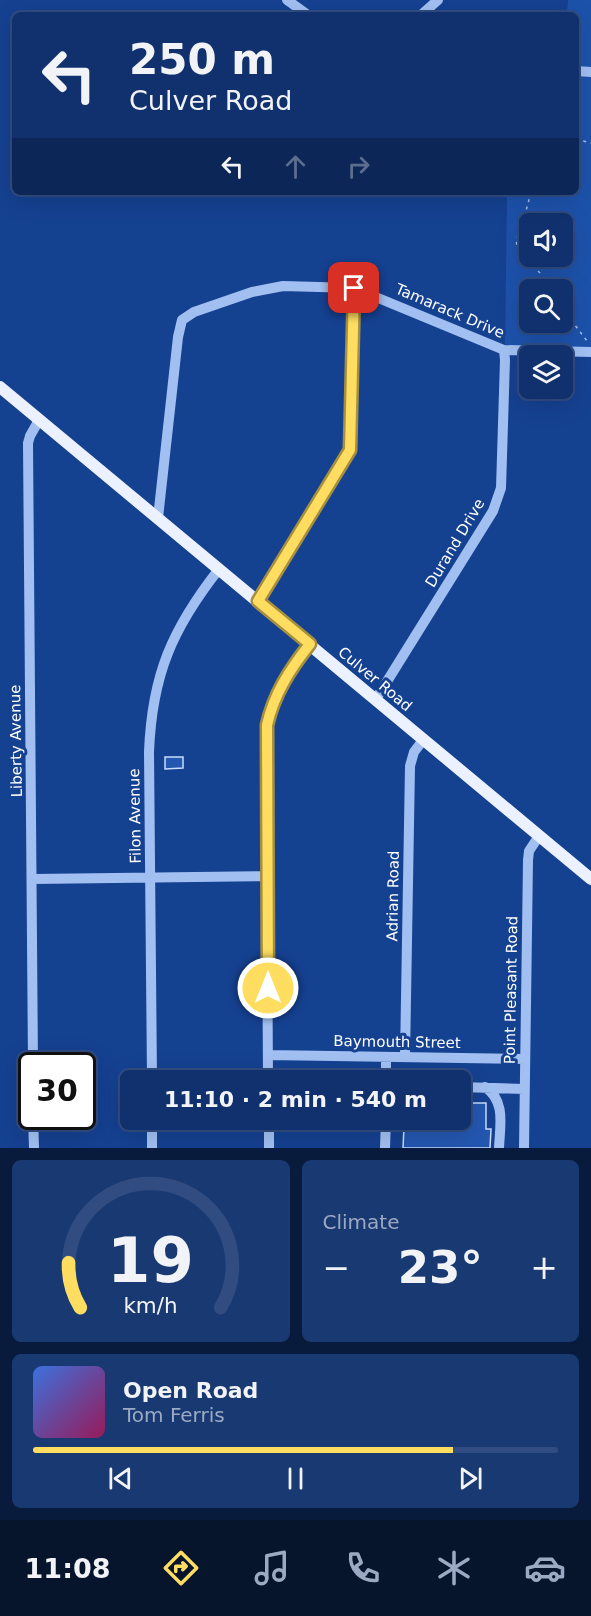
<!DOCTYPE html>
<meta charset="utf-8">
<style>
:root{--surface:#10316d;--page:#193972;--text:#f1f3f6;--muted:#9ca9c2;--line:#304c80;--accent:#ffdd61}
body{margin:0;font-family:"DejaVu Sans",sans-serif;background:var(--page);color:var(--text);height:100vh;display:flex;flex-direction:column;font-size:22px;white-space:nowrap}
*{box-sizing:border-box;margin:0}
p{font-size:20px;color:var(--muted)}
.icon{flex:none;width:33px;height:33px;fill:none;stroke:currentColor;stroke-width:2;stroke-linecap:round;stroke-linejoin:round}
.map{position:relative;height:1148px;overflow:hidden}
.drawer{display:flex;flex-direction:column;gap:12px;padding:12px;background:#091b3c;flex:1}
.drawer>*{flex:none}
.guide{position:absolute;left:12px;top:12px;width:567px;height:183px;border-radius:9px;box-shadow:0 6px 24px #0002,0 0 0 2px var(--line);background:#10316d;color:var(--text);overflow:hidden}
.controls{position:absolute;left:519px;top:213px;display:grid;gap:12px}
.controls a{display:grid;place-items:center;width:54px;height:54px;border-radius:9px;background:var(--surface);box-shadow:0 6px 24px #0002,0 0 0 2px var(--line);font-size:30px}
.speed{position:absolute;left:18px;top:1052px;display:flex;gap:12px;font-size:30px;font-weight:700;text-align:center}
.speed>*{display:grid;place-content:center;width:78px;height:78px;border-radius:50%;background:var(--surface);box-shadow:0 6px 24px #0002,0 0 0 2px var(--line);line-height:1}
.speed .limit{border:3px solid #111;border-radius:9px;background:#fff;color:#111}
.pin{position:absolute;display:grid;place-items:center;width:51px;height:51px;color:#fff;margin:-26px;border-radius:12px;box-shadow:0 3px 9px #0006}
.me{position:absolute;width:66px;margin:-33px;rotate:0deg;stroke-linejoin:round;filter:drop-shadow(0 0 4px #0008)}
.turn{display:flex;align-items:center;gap:21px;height:126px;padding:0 18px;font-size:27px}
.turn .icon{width:78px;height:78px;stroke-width:2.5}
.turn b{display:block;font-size:42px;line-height:51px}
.lanes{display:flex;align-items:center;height:57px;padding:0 18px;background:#0003;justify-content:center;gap:30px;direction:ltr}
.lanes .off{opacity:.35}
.big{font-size:45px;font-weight:700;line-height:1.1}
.drawer .widget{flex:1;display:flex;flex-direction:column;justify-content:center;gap:9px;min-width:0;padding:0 21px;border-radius:9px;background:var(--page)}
.drawer .dial{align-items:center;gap:0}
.dial svg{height:156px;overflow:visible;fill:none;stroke:var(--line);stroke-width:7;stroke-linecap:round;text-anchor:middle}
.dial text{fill:var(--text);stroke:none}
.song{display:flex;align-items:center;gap:18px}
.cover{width:72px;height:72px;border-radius:9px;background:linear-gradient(135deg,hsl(220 70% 55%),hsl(330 70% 35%))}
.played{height:6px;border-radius:3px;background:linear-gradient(90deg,var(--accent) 80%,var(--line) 80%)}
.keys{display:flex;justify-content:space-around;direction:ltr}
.heat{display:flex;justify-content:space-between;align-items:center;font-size:33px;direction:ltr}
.drawer .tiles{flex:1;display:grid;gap:12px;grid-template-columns:1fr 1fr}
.widget:last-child{grid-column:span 2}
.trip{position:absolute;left:120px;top:1070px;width:351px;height:60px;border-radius:9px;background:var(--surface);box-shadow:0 6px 24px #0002,0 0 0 2px var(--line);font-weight:700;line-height:60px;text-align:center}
.dock{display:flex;height:96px;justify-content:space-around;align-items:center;background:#06142c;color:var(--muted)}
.dock .icon{width:42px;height:42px}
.dock .selected{color:var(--accent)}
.dock b{font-size:27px;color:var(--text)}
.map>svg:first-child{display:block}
.green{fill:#1d52ab;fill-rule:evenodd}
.building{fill:#2357b0;stroke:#c8dcfc;stroke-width:1.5}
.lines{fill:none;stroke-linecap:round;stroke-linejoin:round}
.path{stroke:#a1bff1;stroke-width:1.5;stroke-dasharray:3 4.5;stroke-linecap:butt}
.minor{stroke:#a1bff1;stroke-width:10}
.major{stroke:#ebf1ff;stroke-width:12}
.route-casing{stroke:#a6903f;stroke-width:15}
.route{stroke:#ffdd61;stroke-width:10}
.labels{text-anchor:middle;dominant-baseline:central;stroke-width:6;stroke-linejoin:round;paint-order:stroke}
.street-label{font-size:15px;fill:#fff;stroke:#154191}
</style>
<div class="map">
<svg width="591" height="1148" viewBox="0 0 591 1148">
<rect width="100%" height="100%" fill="#154191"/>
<path class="green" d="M 568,0 L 591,0 L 591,352 L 505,350 L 507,192 L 576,192 L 576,15 L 567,15 ZM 530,224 L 562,224 L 562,256 L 530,256 ZM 530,290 L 562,290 L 562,322 L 530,322 Z
M 287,1068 L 337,1068 L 337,1080 L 280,1080 L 280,1074 Z"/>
<path class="building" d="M 165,757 L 183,757 L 183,768 L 165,769 Z
M 460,1103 L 486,1103 L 486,1129 L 491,1129 L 490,1148 L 403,1148 L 404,1127 L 437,1128 L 437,1131 L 454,1131 L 455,1119 L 460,1119 Z"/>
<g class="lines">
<path class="path" d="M 576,139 L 591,143
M 531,192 L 521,230 L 516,240 L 518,251 L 540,273 L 550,290
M 562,308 L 587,341"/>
<path class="minor" d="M 287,0 L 308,15
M 421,15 L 438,0
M 576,71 L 591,72
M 158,518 L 178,337 L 182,320 L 194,312 L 252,292 L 283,286 L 354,288 L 504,350 L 591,352
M 258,601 L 350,450 L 354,288
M 376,699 L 493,511 L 501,488 L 505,360 L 504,350
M 33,879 L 267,876
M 268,1055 L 525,1059
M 405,1057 L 410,766 L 414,752 L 423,740
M 33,1065 L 28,443 L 30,436 L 39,420
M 152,1080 L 149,752 C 152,675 172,629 219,569
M 268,1080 L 266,736 C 270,700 288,672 310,644
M 386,1080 L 386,1057
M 460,1087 L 524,1089
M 485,1087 C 506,1101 500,1125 499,1148
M 33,1116 L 34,1148
M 152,1119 L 152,1148
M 269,1119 L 269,1148
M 385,1148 L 386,1119
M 524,1148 L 528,860 L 529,851 L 539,836"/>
<path class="major" d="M 0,387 L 591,879"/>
</g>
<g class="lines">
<defs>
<path id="route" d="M 268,988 L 267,725 C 274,694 290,669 310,644 L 258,601 L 350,450 L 354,288"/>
</defs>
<use href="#route" class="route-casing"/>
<use href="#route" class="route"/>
</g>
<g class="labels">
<g class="street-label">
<text transform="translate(450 311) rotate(23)">Tamarack Drive</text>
<text transform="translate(455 543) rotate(-59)">Durand Drive</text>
<text transform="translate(375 679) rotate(40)">Culver Road</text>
<text transform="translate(16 741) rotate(-91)">Liberty Avenue</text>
<text transform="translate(135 816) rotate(-91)">Filon Avenue</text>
<text transform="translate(393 896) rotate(-89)">Adrian Road</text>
<text transform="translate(511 990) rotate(-89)">Point Pleasant Road</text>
<text transform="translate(397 1042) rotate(1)">Baymouth Street</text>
</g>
</g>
</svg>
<div class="controls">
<a><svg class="icon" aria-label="sound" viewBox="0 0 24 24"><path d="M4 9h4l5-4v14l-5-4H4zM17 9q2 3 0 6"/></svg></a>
<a><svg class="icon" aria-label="search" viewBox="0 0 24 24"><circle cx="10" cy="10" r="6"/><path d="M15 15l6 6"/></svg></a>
<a><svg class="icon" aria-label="layers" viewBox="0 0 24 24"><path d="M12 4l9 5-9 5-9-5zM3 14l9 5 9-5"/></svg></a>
</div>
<div class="speed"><div class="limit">30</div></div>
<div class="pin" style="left:354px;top:288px;background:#d93025"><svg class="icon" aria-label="arrive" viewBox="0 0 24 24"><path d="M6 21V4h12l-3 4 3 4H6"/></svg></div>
<svg class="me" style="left:268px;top:988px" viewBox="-20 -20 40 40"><circle r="17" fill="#ffdd61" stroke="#fff" stroke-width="3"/><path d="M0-11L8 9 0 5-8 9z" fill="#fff"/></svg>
<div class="trip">11:10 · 2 min · 540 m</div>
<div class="guide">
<div class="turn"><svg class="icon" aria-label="left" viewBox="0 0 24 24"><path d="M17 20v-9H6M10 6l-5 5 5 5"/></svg><div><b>250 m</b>Culver Road</div></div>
<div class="lanes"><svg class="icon" aria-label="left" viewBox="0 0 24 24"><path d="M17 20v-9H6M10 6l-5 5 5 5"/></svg><svg class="icon off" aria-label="ahead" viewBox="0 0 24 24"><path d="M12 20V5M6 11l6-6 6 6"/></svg><svg class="icon off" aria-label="right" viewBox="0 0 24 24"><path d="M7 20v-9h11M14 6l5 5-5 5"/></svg></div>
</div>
</div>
<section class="drawer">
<div class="tiles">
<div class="widget dial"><svg viewBox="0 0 100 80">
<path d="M14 69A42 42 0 1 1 86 69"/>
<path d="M14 69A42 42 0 0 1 8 46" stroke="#ffdd61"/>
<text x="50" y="56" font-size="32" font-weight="700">19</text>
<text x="50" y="72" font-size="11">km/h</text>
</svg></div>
<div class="widget"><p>Climate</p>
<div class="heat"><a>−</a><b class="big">23°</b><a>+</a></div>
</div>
<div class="widget">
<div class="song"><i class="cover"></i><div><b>Open Road</b><p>Tom Ferris</p></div></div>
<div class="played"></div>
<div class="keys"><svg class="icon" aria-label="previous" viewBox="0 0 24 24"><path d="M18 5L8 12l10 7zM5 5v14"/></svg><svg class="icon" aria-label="pause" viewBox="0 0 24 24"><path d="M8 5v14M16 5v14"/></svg><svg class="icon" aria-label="next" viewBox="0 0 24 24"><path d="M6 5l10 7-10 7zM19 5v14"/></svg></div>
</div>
</div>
</section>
<nav class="dock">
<b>11:08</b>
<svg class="icon selected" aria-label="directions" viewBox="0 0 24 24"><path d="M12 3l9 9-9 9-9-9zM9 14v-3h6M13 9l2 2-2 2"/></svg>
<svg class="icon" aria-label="music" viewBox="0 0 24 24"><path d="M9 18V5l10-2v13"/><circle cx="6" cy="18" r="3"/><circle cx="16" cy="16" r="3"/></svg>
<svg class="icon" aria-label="phone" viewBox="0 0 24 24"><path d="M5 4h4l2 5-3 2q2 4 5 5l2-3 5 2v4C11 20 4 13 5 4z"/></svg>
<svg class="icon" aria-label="climate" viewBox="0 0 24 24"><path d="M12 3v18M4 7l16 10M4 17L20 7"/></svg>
<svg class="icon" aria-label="car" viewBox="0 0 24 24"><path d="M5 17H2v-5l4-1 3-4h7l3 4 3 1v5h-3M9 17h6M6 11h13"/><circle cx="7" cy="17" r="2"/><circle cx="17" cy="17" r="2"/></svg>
</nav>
